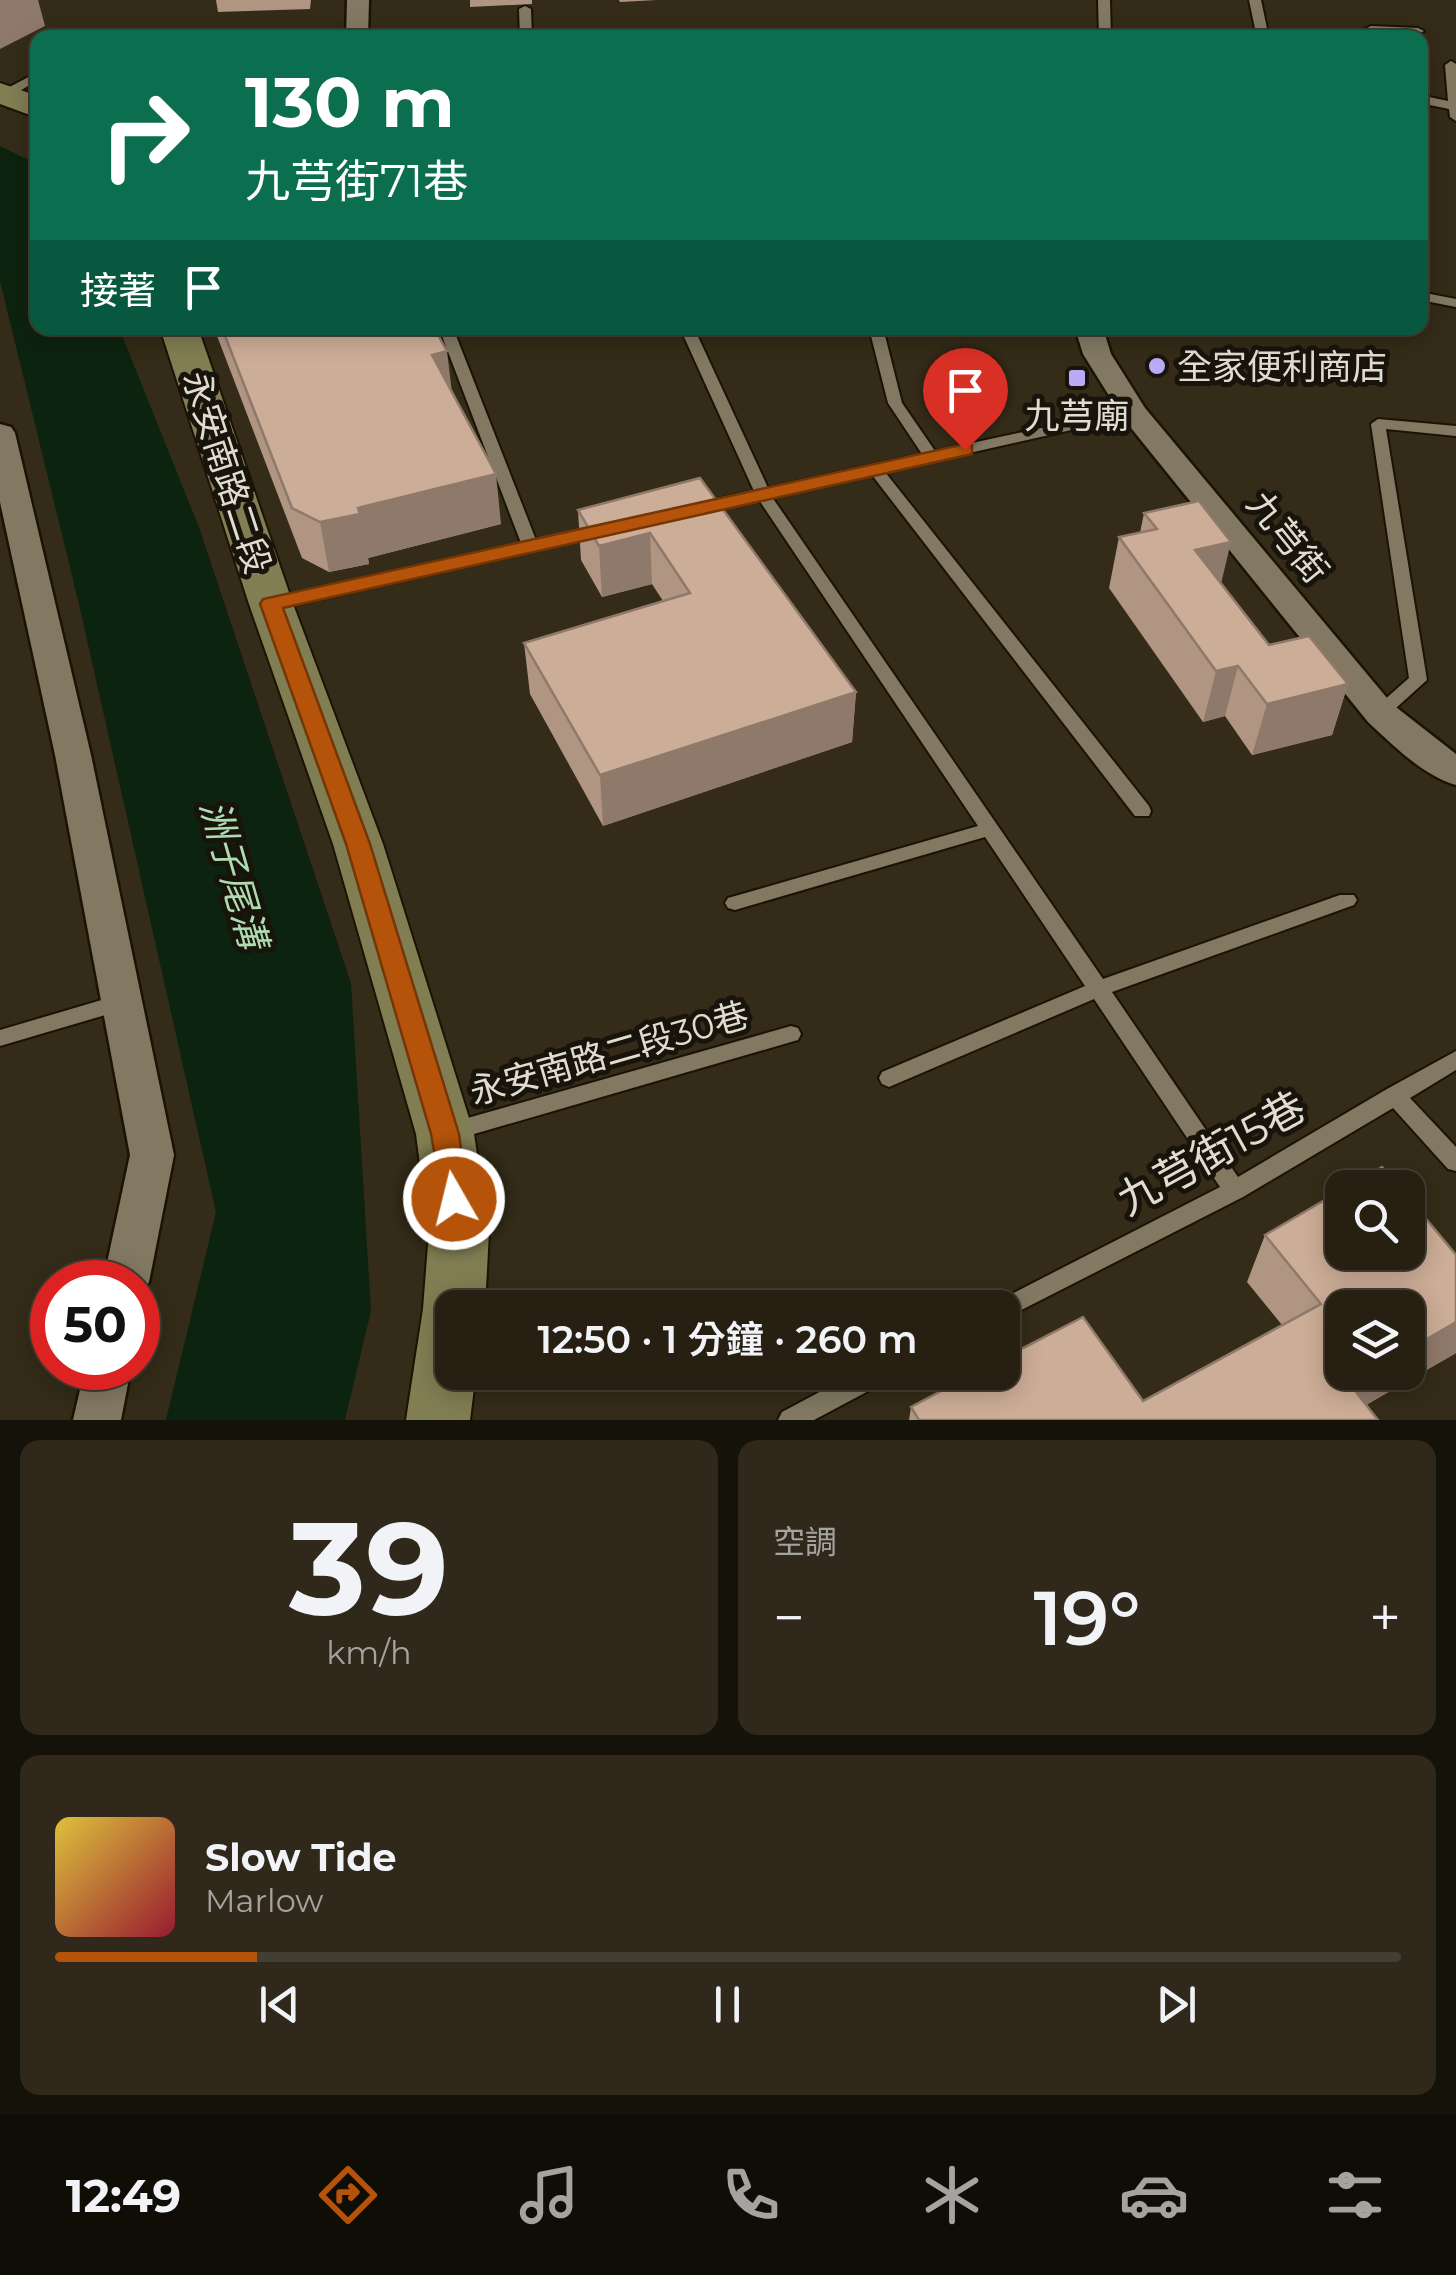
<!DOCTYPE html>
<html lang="zh-TW">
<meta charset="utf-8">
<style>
:root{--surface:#272012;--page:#2f281b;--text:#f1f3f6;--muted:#a4a39f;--line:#433e32;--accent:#b45309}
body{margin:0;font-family:Montserrat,"Noto Sans TC",sans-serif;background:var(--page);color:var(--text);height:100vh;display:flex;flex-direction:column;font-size:38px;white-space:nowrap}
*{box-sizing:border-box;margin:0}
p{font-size:32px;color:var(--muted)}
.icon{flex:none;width:55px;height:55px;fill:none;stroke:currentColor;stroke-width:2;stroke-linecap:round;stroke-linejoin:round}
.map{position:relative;height:1420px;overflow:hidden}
.details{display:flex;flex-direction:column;gap:20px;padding:20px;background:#15120a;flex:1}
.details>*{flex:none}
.hud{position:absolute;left:30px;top:30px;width:1398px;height:305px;border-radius:20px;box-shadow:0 5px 25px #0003,0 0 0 2px var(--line);background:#0b6e4f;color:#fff;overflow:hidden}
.fabs{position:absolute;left:1325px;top:1170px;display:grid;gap:20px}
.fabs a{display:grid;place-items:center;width:100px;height:100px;border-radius:20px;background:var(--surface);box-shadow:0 5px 25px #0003,0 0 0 2px var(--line);font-size:50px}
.speed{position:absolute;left:30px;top:1260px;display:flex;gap:20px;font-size:50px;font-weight:700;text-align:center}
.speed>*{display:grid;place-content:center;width:130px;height:130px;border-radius:50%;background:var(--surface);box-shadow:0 5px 25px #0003,0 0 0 2px var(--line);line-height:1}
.speed .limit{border:15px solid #d22;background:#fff;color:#111}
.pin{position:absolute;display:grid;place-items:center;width:85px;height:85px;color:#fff;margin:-102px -42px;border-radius:50% 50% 50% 0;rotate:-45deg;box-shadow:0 0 10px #0007}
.pin .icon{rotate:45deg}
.me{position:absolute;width:110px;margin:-55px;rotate:352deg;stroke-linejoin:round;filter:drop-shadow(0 0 8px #0008)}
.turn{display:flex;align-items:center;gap:35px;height:210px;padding:0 50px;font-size:45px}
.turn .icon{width:130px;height:130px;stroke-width:2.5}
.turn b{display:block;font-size:70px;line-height:85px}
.then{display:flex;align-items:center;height:95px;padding:0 50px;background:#0003;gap:20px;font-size:38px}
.big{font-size:75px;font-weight:600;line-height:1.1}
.details .tile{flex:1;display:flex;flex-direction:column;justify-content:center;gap:15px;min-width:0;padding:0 35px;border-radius:20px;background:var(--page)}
.details .dial{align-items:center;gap:0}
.dial b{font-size:130px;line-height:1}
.song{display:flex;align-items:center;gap:30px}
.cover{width:120px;height:120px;border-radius:15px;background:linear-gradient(135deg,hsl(50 70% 55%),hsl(350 70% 35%))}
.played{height:10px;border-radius:5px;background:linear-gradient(90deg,var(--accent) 15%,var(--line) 15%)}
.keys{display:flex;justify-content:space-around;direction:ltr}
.heat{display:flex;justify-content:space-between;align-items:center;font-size:55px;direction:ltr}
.details .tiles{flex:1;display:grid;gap:20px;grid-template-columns:1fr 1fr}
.tile:last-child{grid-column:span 2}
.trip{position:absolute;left:435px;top:1290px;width:585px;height:100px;border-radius:20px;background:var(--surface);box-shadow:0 5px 25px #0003,0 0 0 2px var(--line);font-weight:600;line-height:100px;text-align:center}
.tabs{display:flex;height:160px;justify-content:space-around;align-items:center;background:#100d07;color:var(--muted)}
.tabs .icon{width:70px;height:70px}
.tabs .on{color:var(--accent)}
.tabs b{font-size:45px;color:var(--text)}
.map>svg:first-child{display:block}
.water{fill:#0c230f}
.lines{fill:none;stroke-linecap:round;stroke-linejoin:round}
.lane-casing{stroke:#1b1303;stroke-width:4}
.street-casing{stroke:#1b1303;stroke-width:5}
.secondary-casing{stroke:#1b1303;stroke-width:4}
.lane{fill:#837963;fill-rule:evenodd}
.street{fill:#837963;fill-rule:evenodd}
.secondary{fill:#817e53;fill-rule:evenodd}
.wall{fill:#af9582}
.shaded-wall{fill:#8f796a}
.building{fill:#ccad97;stroke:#8f796a;stroke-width:2.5}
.route{fill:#b45309;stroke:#753606;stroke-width:2.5}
.poi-dot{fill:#bbaaf6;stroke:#18140c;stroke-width:4}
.labels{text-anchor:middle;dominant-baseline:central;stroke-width:10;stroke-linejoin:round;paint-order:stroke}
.poi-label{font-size:35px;fill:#e1dcd0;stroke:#18140c;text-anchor:start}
.street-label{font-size:35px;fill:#e1dcd0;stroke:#18140c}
.water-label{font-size:38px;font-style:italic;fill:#acdcb0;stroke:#18140c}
.near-street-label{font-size:42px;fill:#e1dcd0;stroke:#18140c}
</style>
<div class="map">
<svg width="1456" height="1420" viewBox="0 0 1456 1420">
<rect width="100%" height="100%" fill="#342b18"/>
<path class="water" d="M 0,146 L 37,164 L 38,328 L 119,328 L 200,530 L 351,983 L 371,1311 L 345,1420 L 166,1420 L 216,1212 L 78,600 L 0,281 Z"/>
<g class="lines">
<defs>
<path id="lane" d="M 1098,0 L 1110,0 L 1111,38 L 1099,38 Z
M 1249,0 L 1261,0 L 1269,38 L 1257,38 Z
M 525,6 L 531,9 L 532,38 L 520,38 L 519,9 Z
M 1371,26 L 1418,28 L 1424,31 L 1418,34 L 1377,33 L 1378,38 L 1366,38 L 1365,29 Z
M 1451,61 L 1456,64 L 1456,121 L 1450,117 L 1449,109 L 1420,103 L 1420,95 L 1448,101 L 1445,65 Z
M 38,72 L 38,80 L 8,98 L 0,98 L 0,92 Z
M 1420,292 L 1456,299 L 1456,307 L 1420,300 Z
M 439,328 L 453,328 L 536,540 L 602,525 L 610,530 L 602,535 L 272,610 L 266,608 L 264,604 L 272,598 L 521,543 Z
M 680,328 L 694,328 L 768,488 L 922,454 L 888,403 L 869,328 L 883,328 L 902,403 L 935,451 L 1133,408 L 1138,409 L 1138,415 L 885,472 L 1149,806 L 1151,811 L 1149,816 L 1135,816 L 872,475 L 772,497 L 1103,979 L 1340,895 L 1354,895 L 1357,900 L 1354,905 L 1112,992 L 1238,1177 L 1387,1089 L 1456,1051 L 1456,1070 L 1410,1098 L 1456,1147 L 1456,1171 L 1448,1169 L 1393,1108 L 1243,1197 L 1002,1320 L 1002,1308 L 992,1308 L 994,1303 L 1220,1187 L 1094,999 L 896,1084 L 889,1087 L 882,1084 L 879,1078 L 882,1072 L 1085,986 L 985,837 L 735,910 L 728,908 L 725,903 L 728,898 L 978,826 L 759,500 L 696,514 L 688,509 L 690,505 L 754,491 Z
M 1378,419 L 1456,426 L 1456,436 L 1386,429 L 1427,680 L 1386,717 L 1380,719 L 1371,713 L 1374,709 L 1409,678 L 1371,424 Z
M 122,994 L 129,996 L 132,1002 L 129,1008 L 0,1046 L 0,1030 Z
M 791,1026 L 798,1028 L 801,1034 L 798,1040 L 791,1042 L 450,1141 L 442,1138 L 439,1132 L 442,1126 L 450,1123 Z
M 857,1372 L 893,1372 L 889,1380 L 814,1420 L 778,1420 L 782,1412 Z"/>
<path id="street" d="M 347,0 L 369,0 L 368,38 L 346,38 Z
M 1075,328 L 1103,328 L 1111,354 L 1145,408 L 1392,704 L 1456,754 L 1456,785 C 1422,775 1393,745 1368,722 L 1123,418 L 1083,354 Z
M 0,424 L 11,427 L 15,433 L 91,755 L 174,1155 L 149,1282 L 138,1298 L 138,1282 L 103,1282 L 130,1155 L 55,755 L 0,502 Z
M 85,1368 L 131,1368 L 121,1420 L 73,1420 Z"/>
<path id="secondary" d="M 0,83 L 38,96 L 38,118 L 0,104 Z
M 160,328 L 198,328 L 293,604 L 383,844 L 474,1134 L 489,1232 L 485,1308 L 452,1308 L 452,1372 L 476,1372 L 470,1420 L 406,1420 L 423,1309 L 429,1232 L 416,1134 L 333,844 L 249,604 Z"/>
</defs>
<use href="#lane" class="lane-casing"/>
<use href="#street" class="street-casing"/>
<use href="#secondary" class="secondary-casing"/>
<use href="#lane" class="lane"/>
<use href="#street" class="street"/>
<use href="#secondary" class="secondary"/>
</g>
<path class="wall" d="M 216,0 L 311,0 L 310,9 L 218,12 Z
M 470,0 L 532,0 L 532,4 L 470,7 Z
M 619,0 L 657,0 L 620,2 Z
M 214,328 L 434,328 L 452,393 L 501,524 L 368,558 L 369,564 L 329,572 L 302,558 Z
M 700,478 L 856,692 L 852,742 L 603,826 L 530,694 L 524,643 L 663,601 L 652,584 L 602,597 L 581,560 L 578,510 Z
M 1144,513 L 1221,584 L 1269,645 L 1348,684 L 1332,735 L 1252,755 L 1225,716 L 1203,722 L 1109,588 L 1119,537 L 1140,533 Z
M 1265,1235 L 1456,1353 L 1366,1405 L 1378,1420 L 909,1420 L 911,1407 L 1143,1401 L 1282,1325 L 1247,1282 Z"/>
<path class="shaded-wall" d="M 0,0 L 38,0 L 45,26 L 0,49 Z
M 447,351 L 453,401 L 432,355 Z
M 496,474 L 501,524 L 368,558 L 369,564 L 329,572 L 320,522 L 358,508 Z
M 650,533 L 652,584 L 602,597 L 599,546 Z
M 1231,542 L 1219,592 L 1195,550 Z
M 1238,666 L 1225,716 L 1203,722 L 1216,671 Z
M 1348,684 L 1332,735 L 1252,755 L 1267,704 Z
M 856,692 L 852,742 L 603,826 L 600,775 Z
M 1456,1322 L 1456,1353 L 1340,1420 L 1349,1383 L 1367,1372 L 1408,1372 L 1408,1350 Z"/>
<path class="building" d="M 222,328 L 434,328 L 447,351 L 432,355 L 496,474 L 358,508 L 360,514 L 320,522 L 292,508 Z
M 700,478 L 856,692 L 600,775 L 524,643 L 690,593 L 650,533 L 599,546 L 578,510 Z
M 1199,501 L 1231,542 L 1195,550 L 1269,645 L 1309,636 L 1348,684 L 1267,704 L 1238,666 L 1216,671 L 1119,537 L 1157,529 L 1144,513 Z
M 1382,1167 L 1400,1188 L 1347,1188 Z
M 1342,1190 L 1342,1252 L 1408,1252 L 1408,1197 L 1456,1255 L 1456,1322 L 1408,1350 L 1408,1308 L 1342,1308 L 1342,1372 L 1367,1372 L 1349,1383 L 1378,1420 L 919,1420 L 911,1407 L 977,1372 L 1002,1372 L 1002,1359 L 1083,1317 L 1143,1401 L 1321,1304 L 1265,1235 Z"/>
<path class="route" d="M 965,444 L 972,445 L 972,454 L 283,608 L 370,844 L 459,1134 L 468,1199 L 464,1208 L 454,1212 L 444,1208 L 431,1134 L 346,844 L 260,604 L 263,599 Z"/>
<g class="poi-dot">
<circle cx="1157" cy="366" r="10"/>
<rect x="1067" y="368" width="20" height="20" rx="5"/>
</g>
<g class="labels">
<g class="poi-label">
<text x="1177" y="366">全家便利商店</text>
<text x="1077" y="415" text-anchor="middle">九芎廟</text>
</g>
<g class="street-label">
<text transform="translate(227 472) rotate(72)">永安南路二段</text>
<text transform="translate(1288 537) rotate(51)">九芎街</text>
<text transform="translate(609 1053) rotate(-16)">永安南路二段30巷</text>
</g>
<g class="water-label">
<text transform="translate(234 874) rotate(74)">洲子尾溝</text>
</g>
<g class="near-street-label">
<text transform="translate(1211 1153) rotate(-29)">九芎街15巷</text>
</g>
</g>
</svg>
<div class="fabs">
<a><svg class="icon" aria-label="search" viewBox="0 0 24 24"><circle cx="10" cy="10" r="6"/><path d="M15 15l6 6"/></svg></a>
<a><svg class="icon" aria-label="layers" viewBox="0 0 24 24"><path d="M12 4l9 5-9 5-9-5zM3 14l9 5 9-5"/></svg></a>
</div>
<div class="speed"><div class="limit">50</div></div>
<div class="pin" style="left:965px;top:450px;background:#d93025"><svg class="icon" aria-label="arrive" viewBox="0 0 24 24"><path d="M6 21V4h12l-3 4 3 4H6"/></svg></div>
<svg class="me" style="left:454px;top:1199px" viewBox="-20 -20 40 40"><circle r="17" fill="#b45309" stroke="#fff" stroke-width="3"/><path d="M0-11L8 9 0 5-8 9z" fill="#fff"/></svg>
<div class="trip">12:50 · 1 分鐘 · 260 m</div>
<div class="hud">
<div class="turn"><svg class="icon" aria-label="right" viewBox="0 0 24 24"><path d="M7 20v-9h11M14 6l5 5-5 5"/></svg><div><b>130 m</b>九芎街71巷</div></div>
<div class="then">接著<svg class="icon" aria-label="arrive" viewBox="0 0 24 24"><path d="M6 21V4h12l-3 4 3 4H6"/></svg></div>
</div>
</div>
<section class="details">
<div class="tiles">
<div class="tile dial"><b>39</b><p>km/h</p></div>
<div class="tile"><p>空調</p>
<div class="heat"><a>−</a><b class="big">19°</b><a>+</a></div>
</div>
<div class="tile">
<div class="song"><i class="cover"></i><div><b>Slow Tide</b><p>Marlow</p></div></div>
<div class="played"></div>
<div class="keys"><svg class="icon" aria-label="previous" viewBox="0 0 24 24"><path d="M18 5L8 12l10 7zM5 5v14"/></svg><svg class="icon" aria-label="pause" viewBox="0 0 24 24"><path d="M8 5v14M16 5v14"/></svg><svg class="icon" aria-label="next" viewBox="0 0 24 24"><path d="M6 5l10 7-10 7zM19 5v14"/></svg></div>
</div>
</div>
</section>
<nav class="tabs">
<b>12:49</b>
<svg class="icon on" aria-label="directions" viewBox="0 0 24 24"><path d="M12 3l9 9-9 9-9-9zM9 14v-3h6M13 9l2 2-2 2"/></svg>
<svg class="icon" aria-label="music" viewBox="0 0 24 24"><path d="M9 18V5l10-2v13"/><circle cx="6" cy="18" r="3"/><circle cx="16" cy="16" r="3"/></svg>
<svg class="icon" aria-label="phone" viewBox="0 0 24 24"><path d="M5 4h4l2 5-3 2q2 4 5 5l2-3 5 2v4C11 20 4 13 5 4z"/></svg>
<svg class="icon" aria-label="climate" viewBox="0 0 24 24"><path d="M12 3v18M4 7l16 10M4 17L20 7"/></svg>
<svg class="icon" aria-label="car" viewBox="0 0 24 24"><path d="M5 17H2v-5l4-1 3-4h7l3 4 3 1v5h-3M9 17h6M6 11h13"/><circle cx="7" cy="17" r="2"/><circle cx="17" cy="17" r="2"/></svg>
<svg class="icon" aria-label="filters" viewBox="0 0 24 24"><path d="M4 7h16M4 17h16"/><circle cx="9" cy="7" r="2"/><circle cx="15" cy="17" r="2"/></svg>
</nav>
